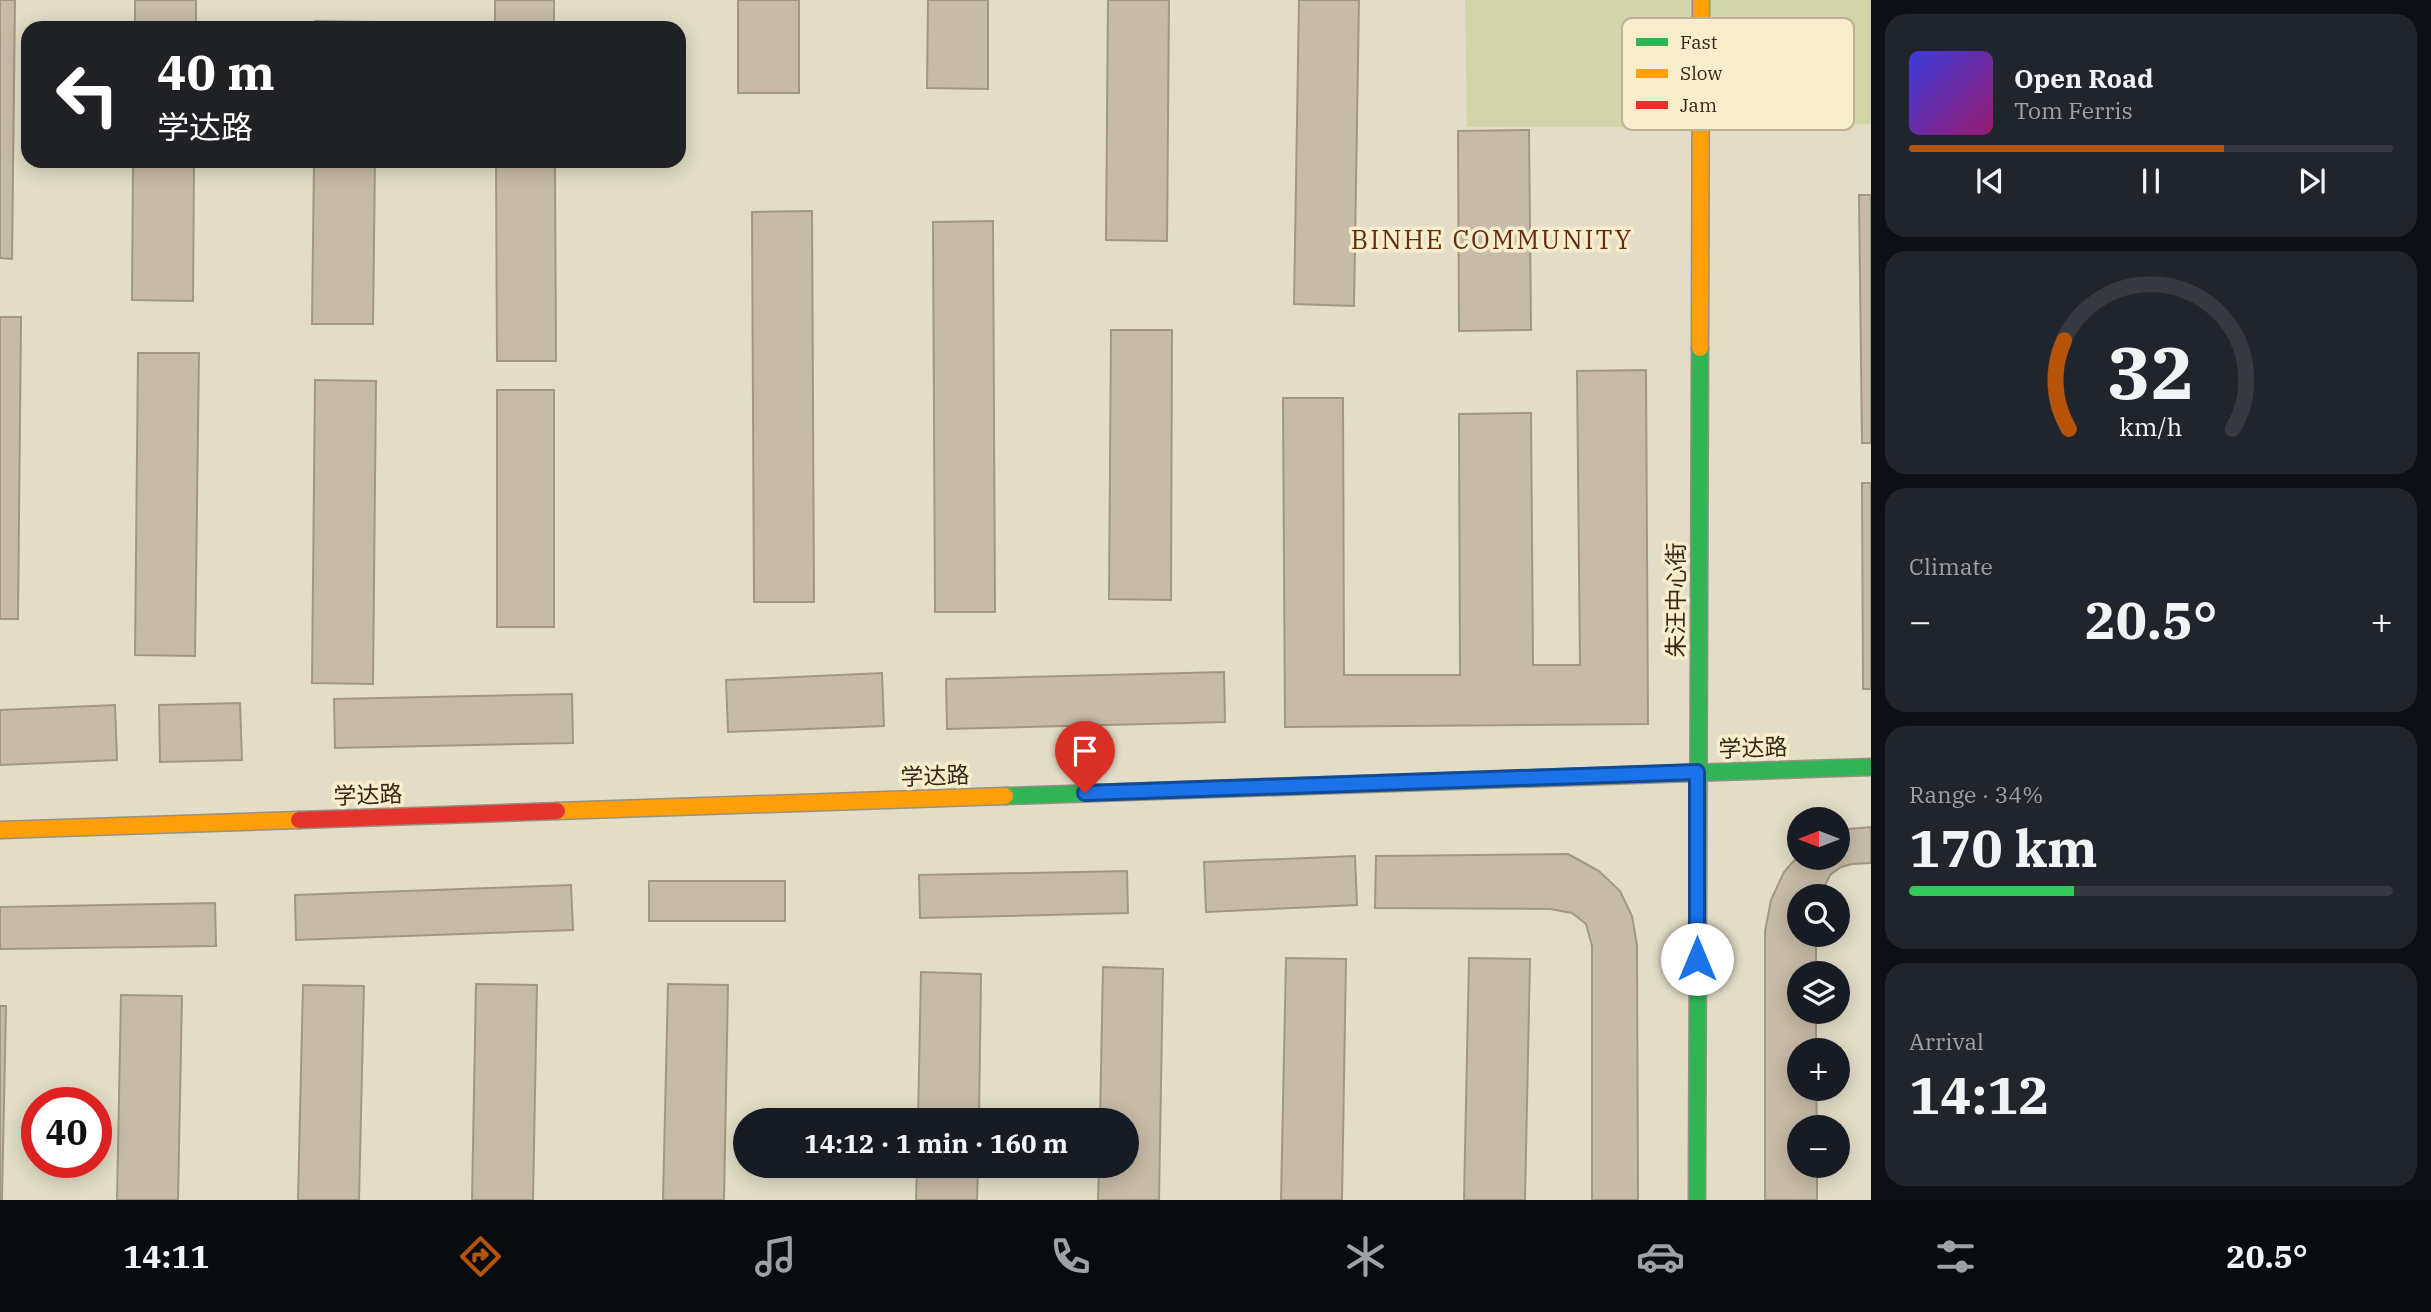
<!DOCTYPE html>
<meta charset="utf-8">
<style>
:root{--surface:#171b24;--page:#20242c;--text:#f1f3f6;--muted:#9ea1a6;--line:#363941;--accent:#b45309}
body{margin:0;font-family:"IBM Plex Serif","Noto Sans SC",serif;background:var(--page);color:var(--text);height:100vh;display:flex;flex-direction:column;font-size:26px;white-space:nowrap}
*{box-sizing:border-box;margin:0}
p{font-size:23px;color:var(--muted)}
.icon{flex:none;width:38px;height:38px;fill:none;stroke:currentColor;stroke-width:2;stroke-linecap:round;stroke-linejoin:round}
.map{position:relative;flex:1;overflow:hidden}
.panel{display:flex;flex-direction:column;gap:14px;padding:14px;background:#0d0f14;width:560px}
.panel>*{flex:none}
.guide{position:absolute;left:21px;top:21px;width:665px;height:147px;border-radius:21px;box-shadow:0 4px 18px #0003;background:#202124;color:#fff;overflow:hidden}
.needle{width:46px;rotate:270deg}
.tools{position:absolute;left:1787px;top:807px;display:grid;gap:14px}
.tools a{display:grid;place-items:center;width:63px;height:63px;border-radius:50%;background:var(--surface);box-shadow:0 4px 18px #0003;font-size:35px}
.speed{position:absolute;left:21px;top:1087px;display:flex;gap:14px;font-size:35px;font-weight:700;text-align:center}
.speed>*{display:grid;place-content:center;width:91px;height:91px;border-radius:50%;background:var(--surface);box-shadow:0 4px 18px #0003;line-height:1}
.speed .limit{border:10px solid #d22;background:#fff;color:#111}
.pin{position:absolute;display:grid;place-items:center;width:60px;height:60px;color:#fff;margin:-72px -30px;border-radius:50% 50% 50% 0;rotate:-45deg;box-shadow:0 0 7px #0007}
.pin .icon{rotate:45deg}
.me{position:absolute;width:77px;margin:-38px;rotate:0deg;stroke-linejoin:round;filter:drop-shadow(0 0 5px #0008)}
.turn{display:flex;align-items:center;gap:24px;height:147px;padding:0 21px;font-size:32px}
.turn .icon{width:91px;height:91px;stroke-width:2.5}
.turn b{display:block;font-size:49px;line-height:60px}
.big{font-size:52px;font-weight:800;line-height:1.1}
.panel .tile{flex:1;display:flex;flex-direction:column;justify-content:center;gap:10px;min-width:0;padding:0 24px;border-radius:21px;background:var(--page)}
.panel .dial{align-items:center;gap:0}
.dial svg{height:182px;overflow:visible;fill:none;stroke:var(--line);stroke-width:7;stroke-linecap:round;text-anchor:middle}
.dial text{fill:var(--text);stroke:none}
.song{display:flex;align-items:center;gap:21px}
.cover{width:84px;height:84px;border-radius:10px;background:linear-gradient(135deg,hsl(240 70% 55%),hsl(320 70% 35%))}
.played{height:7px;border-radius:4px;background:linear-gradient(90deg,var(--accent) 65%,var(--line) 65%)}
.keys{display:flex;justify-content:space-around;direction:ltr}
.heat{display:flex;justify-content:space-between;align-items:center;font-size:38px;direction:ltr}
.charge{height:10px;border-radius:5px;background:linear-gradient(90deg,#34c759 34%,var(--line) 0)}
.trip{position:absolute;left:733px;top:1108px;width:406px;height:70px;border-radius:35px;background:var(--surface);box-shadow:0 4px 18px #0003;font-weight:800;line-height:70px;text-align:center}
.tab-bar{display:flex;height:112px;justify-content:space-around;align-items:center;background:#090b0e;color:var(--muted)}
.tab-bar .icon{width:49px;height:49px}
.tab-bar .active{color:var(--accent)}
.tab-bar b{font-size:32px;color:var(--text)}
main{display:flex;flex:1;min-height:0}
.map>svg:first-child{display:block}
.green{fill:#d1d5a8}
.building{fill:#c7baa7;stroke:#a29787;stroke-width:2}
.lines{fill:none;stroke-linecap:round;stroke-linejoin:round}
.fast-casing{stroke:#979081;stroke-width:19}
.slow-casing{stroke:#979081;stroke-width:19}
.jam-casing{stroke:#979081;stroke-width:19}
.fast{stroke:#30b455;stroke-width:16}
.slow{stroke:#ff9f0a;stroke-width:16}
.jam{stroke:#e5322d;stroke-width:16}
.route-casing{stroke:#114b97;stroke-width:18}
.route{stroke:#1a73e8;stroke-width:12}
.labels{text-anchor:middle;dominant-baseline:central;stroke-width:7;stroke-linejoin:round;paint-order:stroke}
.street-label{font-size:23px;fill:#35291a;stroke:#f7edca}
.quarter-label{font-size:26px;letter-spacing:2px;fill:#642c17;stroke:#f7edca}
.key{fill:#f7edca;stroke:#bdb295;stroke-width:2}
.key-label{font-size:19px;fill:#35291a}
</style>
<main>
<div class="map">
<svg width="1871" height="1200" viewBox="0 0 1871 1200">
<rect width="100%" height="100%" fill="#e3ddc7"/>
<path class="green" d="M 1465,0 L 1871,0 L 1871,124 L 1754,127 L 1467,127 Z"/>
<path class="building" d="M 0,0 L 15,0 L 12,259 L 0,258 Z
M 135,0 L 196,0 L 196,28 L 135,28 Z
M 495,0 L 554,0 L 554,28 L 495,28 Z
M 738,0 L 799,0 L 799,93 L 738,93 Z
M 928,0 L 988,0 L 988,89 L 927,88 Z
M 1108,0 L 1169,0 L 1167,241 L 1106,240 Z
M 1299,0 L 1359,0 L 1354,306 L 1294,304 Z
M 315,21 L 376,22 L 376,28 L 315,28 Z
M 1529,130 L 1531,330 L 1459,331 L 1458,131 Z
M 133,161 L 194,161 L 193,301 L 132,300 Z
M 314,161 L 375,161 L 373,324 L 312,324 Z
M 496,161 L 555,161 L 556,361 L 497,361 Z
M 1859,195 L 1871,195 L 1871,443 L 1862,443 Z
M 812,211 L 814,602 L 754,602 L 752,212 Z
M 993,221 L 995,612 L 935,612 L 933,222 Z
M 0,317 L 21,317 L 18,619 L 0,619 Z
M 1111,330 L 1172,330 L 1171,600 L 1109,599 Z
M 138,353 L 199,353 L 195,656 L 135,655 Z
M 1646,370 L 1648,724 L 1285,727 L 1283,398 L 1343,398 L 1344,675 L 1460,675 L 1459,414 L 1531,413 L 1533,665 L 1580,665 L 1577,371 Z
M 315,380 L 376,381 L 373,684 L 312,683 Z
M 497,390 L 554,390 L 554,627 L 497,627 Z
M 1862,483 L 1871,483 L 1871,689 L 1863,689 Z
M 1224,672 L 1225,722 L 947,729 L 946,679 Z
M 882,673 L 884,726 L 728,732 L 726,680 Z
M 572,694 L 573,743 L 335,748 L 334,699 Z
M 240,703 L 242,760 L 160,762 L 159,705 Z
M 115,705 L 117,760 L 0,765 L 0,710 Z
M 1871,827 L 1871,863 L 1852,864 L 1841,867 L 1830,875 L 1820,896 L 1799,896 L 1799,934 L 1816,934 L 1816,973 L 1799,973 L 1799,1012 L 1816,1012 L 1816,1050 L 1799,1050 L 1799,1088 L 1816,1088 L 1817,1127 L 1799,1127 L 1799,1166 L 1817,1166 L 1817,1200 L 1765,1200 L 1765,931 L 1771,900 L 1784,872 L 1799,855 L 1799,858 L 1838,858 L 1838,830 Z
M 1568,854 L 1599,871 L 1620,891 L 1632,916 L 1637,945 L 1638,1200 L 1592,1200 L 1592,946 L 1586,924 L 1572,913 L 1550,909 L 1375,908 L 1376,856 Z
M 1355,856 L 1357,905 L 1206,912 L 1204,862 Z
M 1127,871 L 1128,913 L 920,918 L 919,875 Z
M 649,881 L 785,881 L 785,921 L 649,921 Z
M 571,885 L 573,930 L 296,940 L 295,895 Z
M 215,903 L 216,946 L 0,949 L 0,907 Z
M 1286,958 L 1346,959 L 1342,1200 L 1281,1200 Z
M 1469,958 L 1530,959 L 1525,1200 L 1464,1200 Z
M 1103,967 L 1163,969 L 1159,1200 L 1098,1200 L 1099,1166 L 1127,1166 L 1127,1120 L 1100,1120 Z
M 921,972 L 981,974 L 979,1120 L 918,1120 Z
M 476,984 L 537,985 L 533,1200 L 472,1200 Z
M 668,984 L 728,985 L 724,1200 L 663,1200 Z
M 303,985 L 364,986 L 359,1200 L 298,1200 Z
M 121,995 L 182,996 L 178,1200 L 117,1200 Z
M 0,1006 L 6,1006 L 2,1200 L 0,1200 Z
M 917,1166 L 978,1166 L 977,1200 L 916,1200 Z"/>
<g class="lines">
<defs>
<path id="fast" d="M 1005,796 L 1871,767
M 1697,1200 L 1700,348"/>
<path id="slow" d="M 1700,348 L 1701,0
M 557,811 L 1005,796
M 0,830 L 299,820"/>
<path id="jam" d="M 299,820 L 557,811"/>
</defs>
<use href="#fast" class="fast-casing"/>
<use href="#slow" class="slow-casing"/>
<use href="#jam" class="jam-casing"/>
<use href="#fast" class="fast"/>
<use href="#slow" class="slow"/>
<use href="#jam" class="jam"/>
</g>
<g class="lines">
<defs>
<path id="route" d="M 1085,793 L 1697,772 L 1697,959"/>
</defs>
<use href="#route" class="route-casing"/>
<use href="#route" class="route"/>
</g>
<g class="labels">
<g class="street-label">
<text transform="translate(1675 600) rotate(-90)">朱汪中心街</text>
<text transform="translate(1753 747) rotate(-2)">学达路</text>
<text transform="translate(935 775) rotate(-2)">学达路</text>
<text transform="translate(368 794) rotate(-2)">学达路</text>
</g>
<g class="quarter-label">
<text x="1492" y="239">BINHE COMMUNITY</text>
</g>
</g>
<rect x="1622" y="18" width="232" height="112" rx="10" class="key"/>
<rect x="1636" y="38" width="32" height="8" fill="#30b455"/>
<rect x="1636" y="69" width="32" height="9" fill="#ff9f0a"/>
<rect x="1636" y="101" width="32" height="8" fill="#e5322d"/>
<g class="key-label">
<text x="1680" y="49">Fast</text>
<text x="1680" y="80">Slow</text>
<text x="1680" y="112">Jam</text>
</g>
</svg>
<div class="tools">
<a><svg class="needle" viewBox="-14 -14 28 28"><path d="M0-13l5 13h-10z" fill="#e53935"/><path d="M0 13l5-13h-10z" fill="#9ea1a6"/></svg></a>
<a><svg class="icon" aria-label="search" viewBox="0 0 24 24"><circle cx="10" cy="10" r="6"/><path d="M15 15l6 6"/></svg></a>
<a><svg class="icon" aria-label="layers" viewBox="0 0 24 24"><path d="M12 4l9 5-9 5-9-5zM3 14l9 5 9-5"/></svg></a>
<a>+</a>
<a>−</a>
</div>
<div class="speed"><div class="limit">40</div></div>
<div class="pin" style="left:1085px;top:793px;background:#d93025"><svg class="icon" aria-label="arrive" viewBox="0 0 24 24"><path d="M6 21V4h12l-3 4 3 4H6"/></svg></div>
<svg class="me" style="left:1697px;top:959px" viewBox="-20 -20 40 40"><circle r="19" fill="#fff"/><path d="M0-13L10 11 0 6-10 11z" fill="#1a73e8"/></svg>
<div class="trip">14:12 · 1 min · 160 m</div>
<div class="guide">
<div class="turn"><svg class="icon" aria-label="left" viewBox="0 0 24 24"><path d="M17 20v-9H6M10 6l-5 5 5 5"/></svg><div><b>40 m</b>学达路</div></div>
</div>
</div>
<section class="panel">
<div class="tile">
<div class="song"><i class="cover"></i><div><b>Open Road</b><p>Tom Ferris</p></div></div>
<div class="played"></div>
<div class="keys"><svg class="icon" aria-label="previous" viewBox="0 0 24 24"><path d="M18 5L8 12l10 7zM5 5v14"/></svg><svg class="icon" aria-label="pause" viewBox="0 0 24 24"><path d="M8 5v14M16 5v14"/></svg><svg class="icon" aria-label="next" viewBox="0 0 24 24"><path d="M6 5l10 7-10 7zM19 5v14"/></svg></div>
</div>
<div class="tile dial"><svg viewBox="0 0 100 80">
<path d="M14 69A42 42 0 1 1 86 69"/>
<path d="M14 69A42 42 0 0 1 12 30" stroke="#b45309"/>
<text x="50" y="56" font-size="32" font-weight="700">32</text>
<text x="50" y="72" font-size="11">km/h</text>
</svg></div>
<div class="tile"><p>Climate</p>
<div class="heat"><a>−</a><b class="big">20.5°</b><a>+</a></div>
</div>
<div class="tile"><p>Range · 34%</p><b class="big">170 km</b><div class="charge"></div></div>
<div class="tile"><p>Arrival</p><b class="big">14:12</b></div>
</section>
</main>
<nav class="tab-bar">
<b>14:11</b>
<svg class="icon active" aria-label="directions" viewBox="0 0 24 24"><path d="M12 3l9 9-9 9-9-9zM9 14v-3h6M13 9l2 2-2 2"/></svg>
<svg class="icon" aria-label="music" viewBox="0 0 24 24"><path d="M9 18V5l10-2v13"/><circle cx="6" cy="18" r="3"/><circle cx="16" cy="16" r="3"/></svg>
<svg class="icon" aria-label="phone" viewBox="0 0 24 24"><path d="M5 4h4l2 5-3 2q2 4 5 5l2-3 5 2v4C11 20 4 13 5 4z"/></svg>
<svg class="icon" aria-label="climate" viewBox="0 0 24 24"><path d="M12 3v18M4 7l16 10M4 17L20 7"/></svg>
<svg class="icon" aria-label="car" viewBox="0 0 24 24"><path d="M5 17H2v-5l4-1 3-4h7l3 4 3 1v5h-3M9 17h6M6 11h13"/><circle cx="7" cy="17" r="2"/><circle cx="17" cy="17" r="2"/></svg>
<svg class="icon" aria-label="filters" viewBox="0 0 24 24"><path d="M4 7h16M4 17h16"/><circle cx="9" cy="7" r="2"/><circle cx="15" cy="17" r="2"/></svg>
<b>20.5°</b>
</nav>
